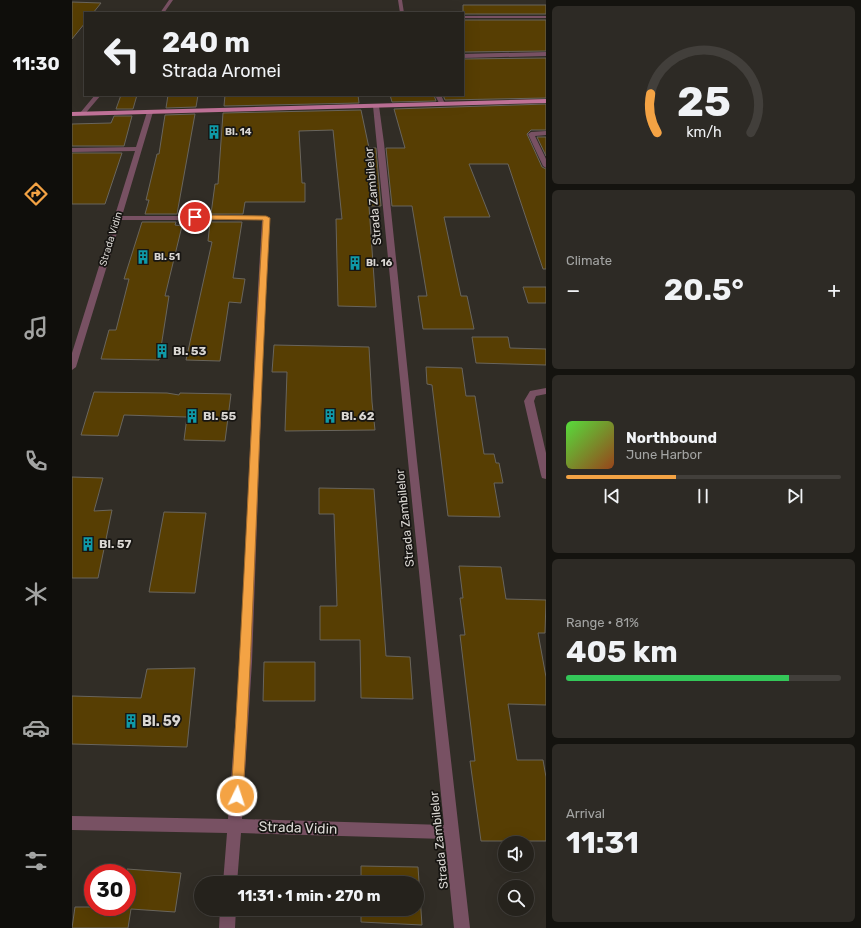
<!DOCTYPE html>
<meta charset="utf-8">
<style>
:root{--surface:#25221c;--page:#2d2a25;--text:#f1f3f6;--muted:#a3a4a3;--line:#423f3b;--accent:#f4a344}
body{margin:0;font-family:Rubik,sans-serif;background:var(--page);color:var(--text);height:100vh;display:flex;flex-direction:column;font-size:15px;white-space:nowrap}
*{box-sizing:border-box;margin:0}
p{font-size:13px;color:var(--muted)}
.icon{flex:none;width:22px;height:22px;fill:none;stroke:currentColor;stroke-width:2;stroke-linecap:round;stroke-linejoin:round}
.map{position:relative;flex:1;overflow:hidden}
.details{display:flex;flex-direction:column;gap:6px;padding:6px;background:#14130f;width:315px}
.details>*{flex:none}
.guide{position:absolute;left:12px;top:12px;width:380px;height:84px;border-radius:0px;box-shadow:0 4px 16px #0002,0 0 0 1px var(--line);background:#25221c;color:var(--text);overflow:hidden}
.fabs{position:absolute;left:426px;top:836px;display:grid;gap:8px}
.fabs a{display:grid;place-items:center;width:36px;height:36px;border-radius:50%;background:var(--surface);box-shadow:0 4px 16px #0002,0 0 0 1px var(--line);font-size:20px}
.speed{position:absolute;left:12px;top:864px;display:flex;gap:8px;font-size:20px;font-weight:700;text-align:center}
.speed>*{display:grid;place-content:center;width:52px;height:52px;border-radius:50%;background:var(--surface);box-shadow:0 4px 16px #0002,0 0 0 1px var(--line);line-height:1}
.speed .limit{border:6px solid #d22;background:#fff;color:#111}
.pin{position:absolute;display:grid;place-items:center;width:34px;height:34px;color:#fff;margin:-17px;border:2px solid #fff;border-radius:50%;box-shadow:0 1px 4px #0007}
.me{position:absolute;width:44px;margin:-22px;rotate:4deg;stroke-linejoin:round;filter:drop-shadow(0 0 3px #0008)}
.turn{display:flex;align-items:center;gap:14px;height:84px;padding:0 12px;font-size:18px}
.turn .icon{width:52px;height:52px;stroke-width:2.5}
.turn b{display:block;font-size:28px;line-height:34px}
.big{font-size:30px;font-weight:700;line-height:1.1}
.details .widget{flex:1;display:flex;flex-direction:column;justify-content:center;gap:6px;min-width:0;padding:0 14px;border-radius:6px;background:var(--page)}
.details .dial{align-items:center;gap:0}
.dial svg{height:104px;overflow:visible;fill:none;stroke:var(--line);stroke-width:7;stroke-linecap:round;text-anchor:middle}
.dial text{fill:var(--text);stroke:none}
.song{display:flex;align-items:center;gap:12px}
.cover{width:48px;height:48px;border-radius:6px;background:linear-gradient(135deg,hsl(110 70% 55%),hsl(20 70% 35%))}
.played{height:4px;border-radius:2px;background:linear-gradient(90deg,var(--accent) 40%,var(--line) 40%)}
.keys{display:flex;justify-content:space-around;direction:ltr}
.heat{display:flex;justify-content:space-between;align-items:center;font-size:22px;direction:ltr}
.charge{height:6px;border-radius:3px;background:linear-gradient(90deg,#34c759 81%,var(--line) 0)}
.trip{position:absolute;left:122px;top:876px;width:230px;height:40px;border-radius:20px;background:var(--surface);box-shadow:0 4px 16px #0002,0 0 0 1px var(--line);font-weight:700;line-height:40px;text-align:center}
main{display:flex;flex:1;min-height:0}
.tabs{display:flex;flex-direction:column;width:72px;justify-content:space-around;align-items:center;background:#0f0e0b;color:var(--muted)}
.tabs .icon{width:28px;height:28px}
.tabs .active{color:var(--accent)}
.tabs b{font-size:18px;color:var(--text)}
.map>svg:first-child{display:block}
.building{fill:#573e03;stroke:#69655d}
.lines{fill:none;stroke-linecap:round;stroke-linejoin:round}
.minor{fill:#785163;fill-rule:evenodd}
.major{fill:#c07298;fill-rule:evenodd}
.route{fill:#f4a344;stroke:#9f6a2c}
.labels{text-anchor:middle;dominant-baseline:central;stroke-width:3.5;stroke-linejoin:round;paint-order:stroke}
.far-poi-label{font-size:10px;font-weight:bold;fill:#dad7d3;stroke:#171512;text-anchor:start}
.far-street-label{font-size:10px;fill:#dad7d3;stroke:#171512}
.street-label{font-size:12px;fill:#dad7d3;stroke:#171512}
.poi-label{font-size:12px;font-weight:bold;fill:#dad7d3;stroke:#171512;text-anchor:start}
.near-poi-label{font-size:14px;font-weight:bold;fill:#dad7d3;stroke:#171512;text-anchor:start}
.near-street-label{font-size:14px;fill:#dad7d3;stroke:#171512}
</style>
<main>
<nav class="tabs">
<b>11:30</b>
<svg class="icon active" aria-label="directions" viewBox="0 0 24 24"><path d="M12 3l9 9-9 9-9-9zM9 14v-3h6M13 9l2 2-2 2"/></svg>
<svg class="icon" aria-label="music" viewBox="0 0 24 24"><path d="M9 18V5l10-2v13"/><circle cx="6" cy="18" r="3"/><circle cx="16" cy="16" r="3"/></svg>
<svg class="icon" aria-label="phone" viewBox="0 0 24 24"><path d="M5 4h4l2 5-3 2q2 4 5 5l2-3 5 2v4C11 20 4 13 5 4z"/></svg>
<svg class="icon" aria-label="climate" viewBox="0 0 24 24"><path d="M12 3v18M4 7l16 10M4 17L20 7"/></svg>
<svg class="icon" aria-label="car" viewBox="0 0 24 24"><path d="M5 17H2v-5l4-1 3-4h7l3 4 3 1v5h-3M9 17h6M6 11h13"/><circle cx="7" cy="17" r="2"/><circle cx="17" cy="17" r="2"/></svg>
<svg class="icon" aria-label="filters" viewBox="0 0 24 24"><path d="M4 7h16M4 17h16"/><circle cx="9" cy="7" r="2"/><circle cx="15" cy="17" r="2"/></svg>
</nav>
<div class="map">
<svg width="474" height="928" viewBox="0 0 474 928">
<rect width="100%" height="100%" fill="#312d26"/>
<path class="building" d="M 0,2 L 29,3 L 21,13 L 13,13 L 13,23 L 0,39 Z
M 391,5 L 474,5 L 474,14 L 391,14 Z
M 391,20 L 474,20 L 474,51 L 391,52 Z
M 474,58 L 474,98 L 373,100 L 371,95 L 391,95 L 391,59 Z
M 49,95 L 65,95 L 61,109 L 44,109 Z
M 96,95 L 126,95 L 124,107 L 94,108 Z
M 153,95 L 286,95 L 287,103 L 152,106 Z
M 318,95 L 362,95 L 364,101 L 320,102 Z
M 474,104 L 474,130 L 459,130 L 455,134 L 470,167 L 474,169 L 474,269 L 471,269 L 436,164 L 397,164 L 418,217 L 372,217 L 389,296 L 395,296 L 402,329 L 351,329 L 346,296 L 355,296 L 340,206 L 320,206 L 314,148 L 333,148 L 322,109 Z
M 289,110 L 297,148 L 304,148 L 309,206 L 297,206 L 304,307 L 266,306 L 264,219 L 270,219 L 261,130 L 227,131 L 230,183 L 233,183 L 233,202 L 173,202 L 171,214 L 139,214 L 143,184 L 146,184 L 151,113 Z
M 123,114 L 105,214 L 73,214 L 77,200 L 74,200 L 85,154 L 87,154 L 93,115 Z
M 42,116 L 60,116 L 52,146 L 0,146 L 0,124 L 39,123 Z
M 465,137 L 474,137 L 474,156 Z
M 0,153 L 50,153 L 33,204 L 0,204 Z
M 70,222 L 104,222 L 103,225 L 110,226 L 93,296 L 97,296 L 87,360 L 29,359 L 37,330 L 44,330 L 57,279 L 52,279 Z
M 138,222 L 170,222 L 161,278 L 173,279 L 169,303 L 157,302 L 148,361 L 114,360 L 140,242 L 136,241 Z
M 451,287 L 474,287 L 474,303 L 456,303 Z
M 400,337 L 436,337 L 438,348 L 474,349 L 474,365 L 404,363 Z
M 202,345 L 297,347 L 300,402 L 303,430 L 213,431 L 215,372 L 200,372 Z
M 354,367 L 390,368 L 394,396 L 403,396 L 412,454 L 422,454 L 424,463 L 427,463 L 431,483 L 422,483 L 428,517 L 376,516 L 360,385 L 355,384 Z
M 22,392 L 95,393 L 107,395 L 108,393 L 159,394 L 153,441 L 112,440 L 115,417 L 52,415 L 46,436 L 9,435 Z
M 0,477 L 31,478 L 22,511 L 40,510 L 26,578 L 0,578 Z
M 247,488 L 302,489 L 314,656 L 338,657 L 341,699 L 289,698 L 288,640 L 248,640 L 248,606 L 265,606 L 262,514 L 247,514 Z
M 92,512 L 134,513 L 123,593 L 77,592 Z
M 387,566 L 429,567 L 434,599 L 474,600 L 473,633 L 466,633 L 474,677 L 474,705 L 436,704 L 445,760 L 471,760 L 474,777 L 474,841 L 409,841 L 398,761 L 403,761 L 388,635 L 393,635 L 388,598 L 391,598 Z
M 192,662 L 243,662 L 243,701 L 191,701 Z
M 123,668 L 115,747 L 0,744 L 0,696 L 69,698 L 75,669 Z
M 289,866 L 346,867 L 350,925 L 289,922 L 289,909 L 345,909 L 345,883 L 289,883 Z
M 55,869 L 109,873 L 103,912 L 59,909 L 56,928 L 0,928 L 3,907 L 55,907 Z"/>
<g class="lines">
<path class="minor" d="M 97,0 L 101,0 L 92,13 L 88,13 Z
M 326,0 L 330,0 L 332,13 L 328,13 Z
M 391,16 L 474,16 L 474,18 L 391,18 Z
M 474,52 L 474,56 L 391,58 L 391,54 Z
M 23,95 L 29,95 L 12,115 L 8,115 L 8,113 Z
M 363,95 L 369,95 L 373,104 L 372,105 L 368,105 Z
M 304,104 L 307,106 L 312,143 L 345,461 L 398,928 L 382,928 L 373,839 L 169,833 L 165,883 L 151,883 L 155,833 L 0,830 L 0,816 L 156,819 L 168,662 L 184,323 L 190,220 L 49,220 L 4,367 L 0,370 L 0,353 L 63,151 L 0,152 L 0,148 L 64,147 L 75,112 L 78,110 L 81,112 L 50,216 L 194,216 L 198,218 L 192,323 L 180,662 L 170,819 L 372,825 L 301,106 Z
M 474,131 L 474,135 L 463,136 L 474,159 L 474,168 L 471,166 L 456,134 L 459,132 Z
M 474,388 L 474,394 L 464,396 L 462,401 L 474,453 L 474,479 L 470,478 L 469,475 L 452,401 L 458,391 Z
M 148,909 L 164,909 L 163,928 L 147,928 Z"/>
<path class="major" d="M 474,99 L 474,103 L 0,116 L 0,112 Z"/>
</g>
<path class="route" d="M 123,215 L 194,216 L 198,218 C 187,411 183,603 171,796 L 170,800 L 165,802 L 161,800 L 159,796 C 172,604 179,412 191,220 L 121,219 L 120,217 Z"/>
<defs>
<symbol id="building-bare" viewBox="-9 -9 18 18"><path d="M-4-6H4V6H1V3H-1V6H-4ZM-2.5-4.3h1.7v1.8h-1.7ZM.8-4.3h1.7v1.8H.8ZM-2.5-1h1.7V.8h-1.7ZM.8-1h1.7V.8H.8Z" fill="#0f9aa8" stroke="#171512" stroke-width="2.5" paint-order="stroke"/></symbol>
</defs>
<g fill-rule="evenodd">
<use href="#building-bare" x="132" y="122" width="20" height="20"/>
<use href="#building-bare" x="61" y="247" width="20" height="20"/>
<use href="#building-bare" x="273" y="253" width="20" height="20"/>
<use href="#building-bare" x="80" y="341" width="20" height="20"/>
<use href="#building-bare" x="110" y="406" width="20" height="20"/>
<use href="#building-bare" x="248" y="406" width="20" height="20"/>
<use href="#building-bare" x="6" y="534" width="20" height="20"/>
<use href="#building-bare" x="49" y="711" width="20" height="20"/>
</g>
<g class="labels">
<g class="far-poi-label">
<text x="153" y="132">Bl. 14</text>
<text x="82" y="257">Bl. 51</text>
<text x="294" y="263">Bl. 16</text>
</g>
<g class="far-street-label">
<text transform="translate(39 239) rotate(-73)">Strada Vidin</text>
</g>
<g class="street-label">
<text transform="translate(301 196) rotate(-95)">Strada Zambilelor</text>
<text transform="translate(333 518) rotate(-96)">Strada Zambilelor</text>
<text transform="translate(367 840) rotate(-96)">Strada Zambilelor</text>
</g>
<g class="poi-label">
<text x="101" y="351">Bl. 53</text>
<text x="131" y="416">Bl. 55</text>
<text x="269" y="416">Bl. 62</text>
<text x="27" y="544">Bl. 57</text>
</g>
<g class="near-poi-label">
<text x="70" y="721">Bl. 59</text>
</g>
<g class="near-street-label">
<text transform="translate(226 828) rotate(2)">Strada Vidin</text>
</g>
</g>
</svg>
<div class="fabs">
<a><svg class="icon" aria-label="sound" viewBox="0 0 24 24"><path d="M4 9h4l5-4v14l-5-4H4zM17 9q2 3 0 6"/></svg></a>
<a><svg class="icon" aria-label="search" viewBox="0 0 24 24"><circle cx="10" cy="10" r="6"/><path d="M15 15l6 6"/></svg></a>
</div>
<div class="speed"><div class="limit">30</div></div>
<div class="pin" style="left:123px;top:217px;background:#d93025"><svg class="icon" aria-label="arrive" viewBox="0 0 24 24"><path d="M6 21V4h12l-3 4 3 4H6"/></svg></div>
<svg class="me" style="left:165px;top:796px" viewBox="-20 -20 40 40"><circle r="17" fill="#f4a344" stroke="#fff" stroke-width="3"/><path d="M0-11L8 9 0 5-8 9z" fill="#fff"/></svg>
<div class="trip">11:31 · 1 min · 270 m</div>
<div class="guide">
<div class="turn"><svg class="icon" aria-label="left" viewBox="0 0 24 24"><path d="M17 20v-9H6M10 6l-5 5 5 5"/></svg><div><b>240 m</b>Strada Aromei</div></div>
</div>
</div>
<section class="details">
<div class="widget dial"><svg viewBox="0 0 100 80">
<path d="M14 69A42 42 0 1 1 86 69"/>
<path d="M14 69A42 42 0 0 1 9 39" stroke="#f4a344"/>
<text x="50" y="56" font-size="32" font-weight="700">25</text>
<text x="50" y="72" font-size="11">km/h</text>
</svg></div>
<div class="widget"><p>Climate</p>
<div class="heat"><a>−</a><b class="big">20.5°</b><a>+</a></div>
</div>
<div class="widget">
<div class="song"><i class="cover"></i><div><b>Northbound</b><p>June Harbor</p></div></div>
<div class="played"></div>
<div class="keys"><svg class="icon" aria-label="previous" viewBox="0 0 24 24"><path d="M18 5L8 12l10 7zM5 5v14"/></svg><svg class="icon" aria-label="pause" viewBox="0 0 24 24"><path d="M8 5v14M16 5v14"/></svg><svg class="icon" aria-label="next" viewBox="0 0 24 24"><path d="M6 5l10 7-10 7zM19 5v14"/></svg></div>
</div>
<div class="widget"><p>Range · 81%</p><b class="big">405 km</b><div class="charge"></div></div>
<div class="widget"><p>Arrival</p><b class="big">11:31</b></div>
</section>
</main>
